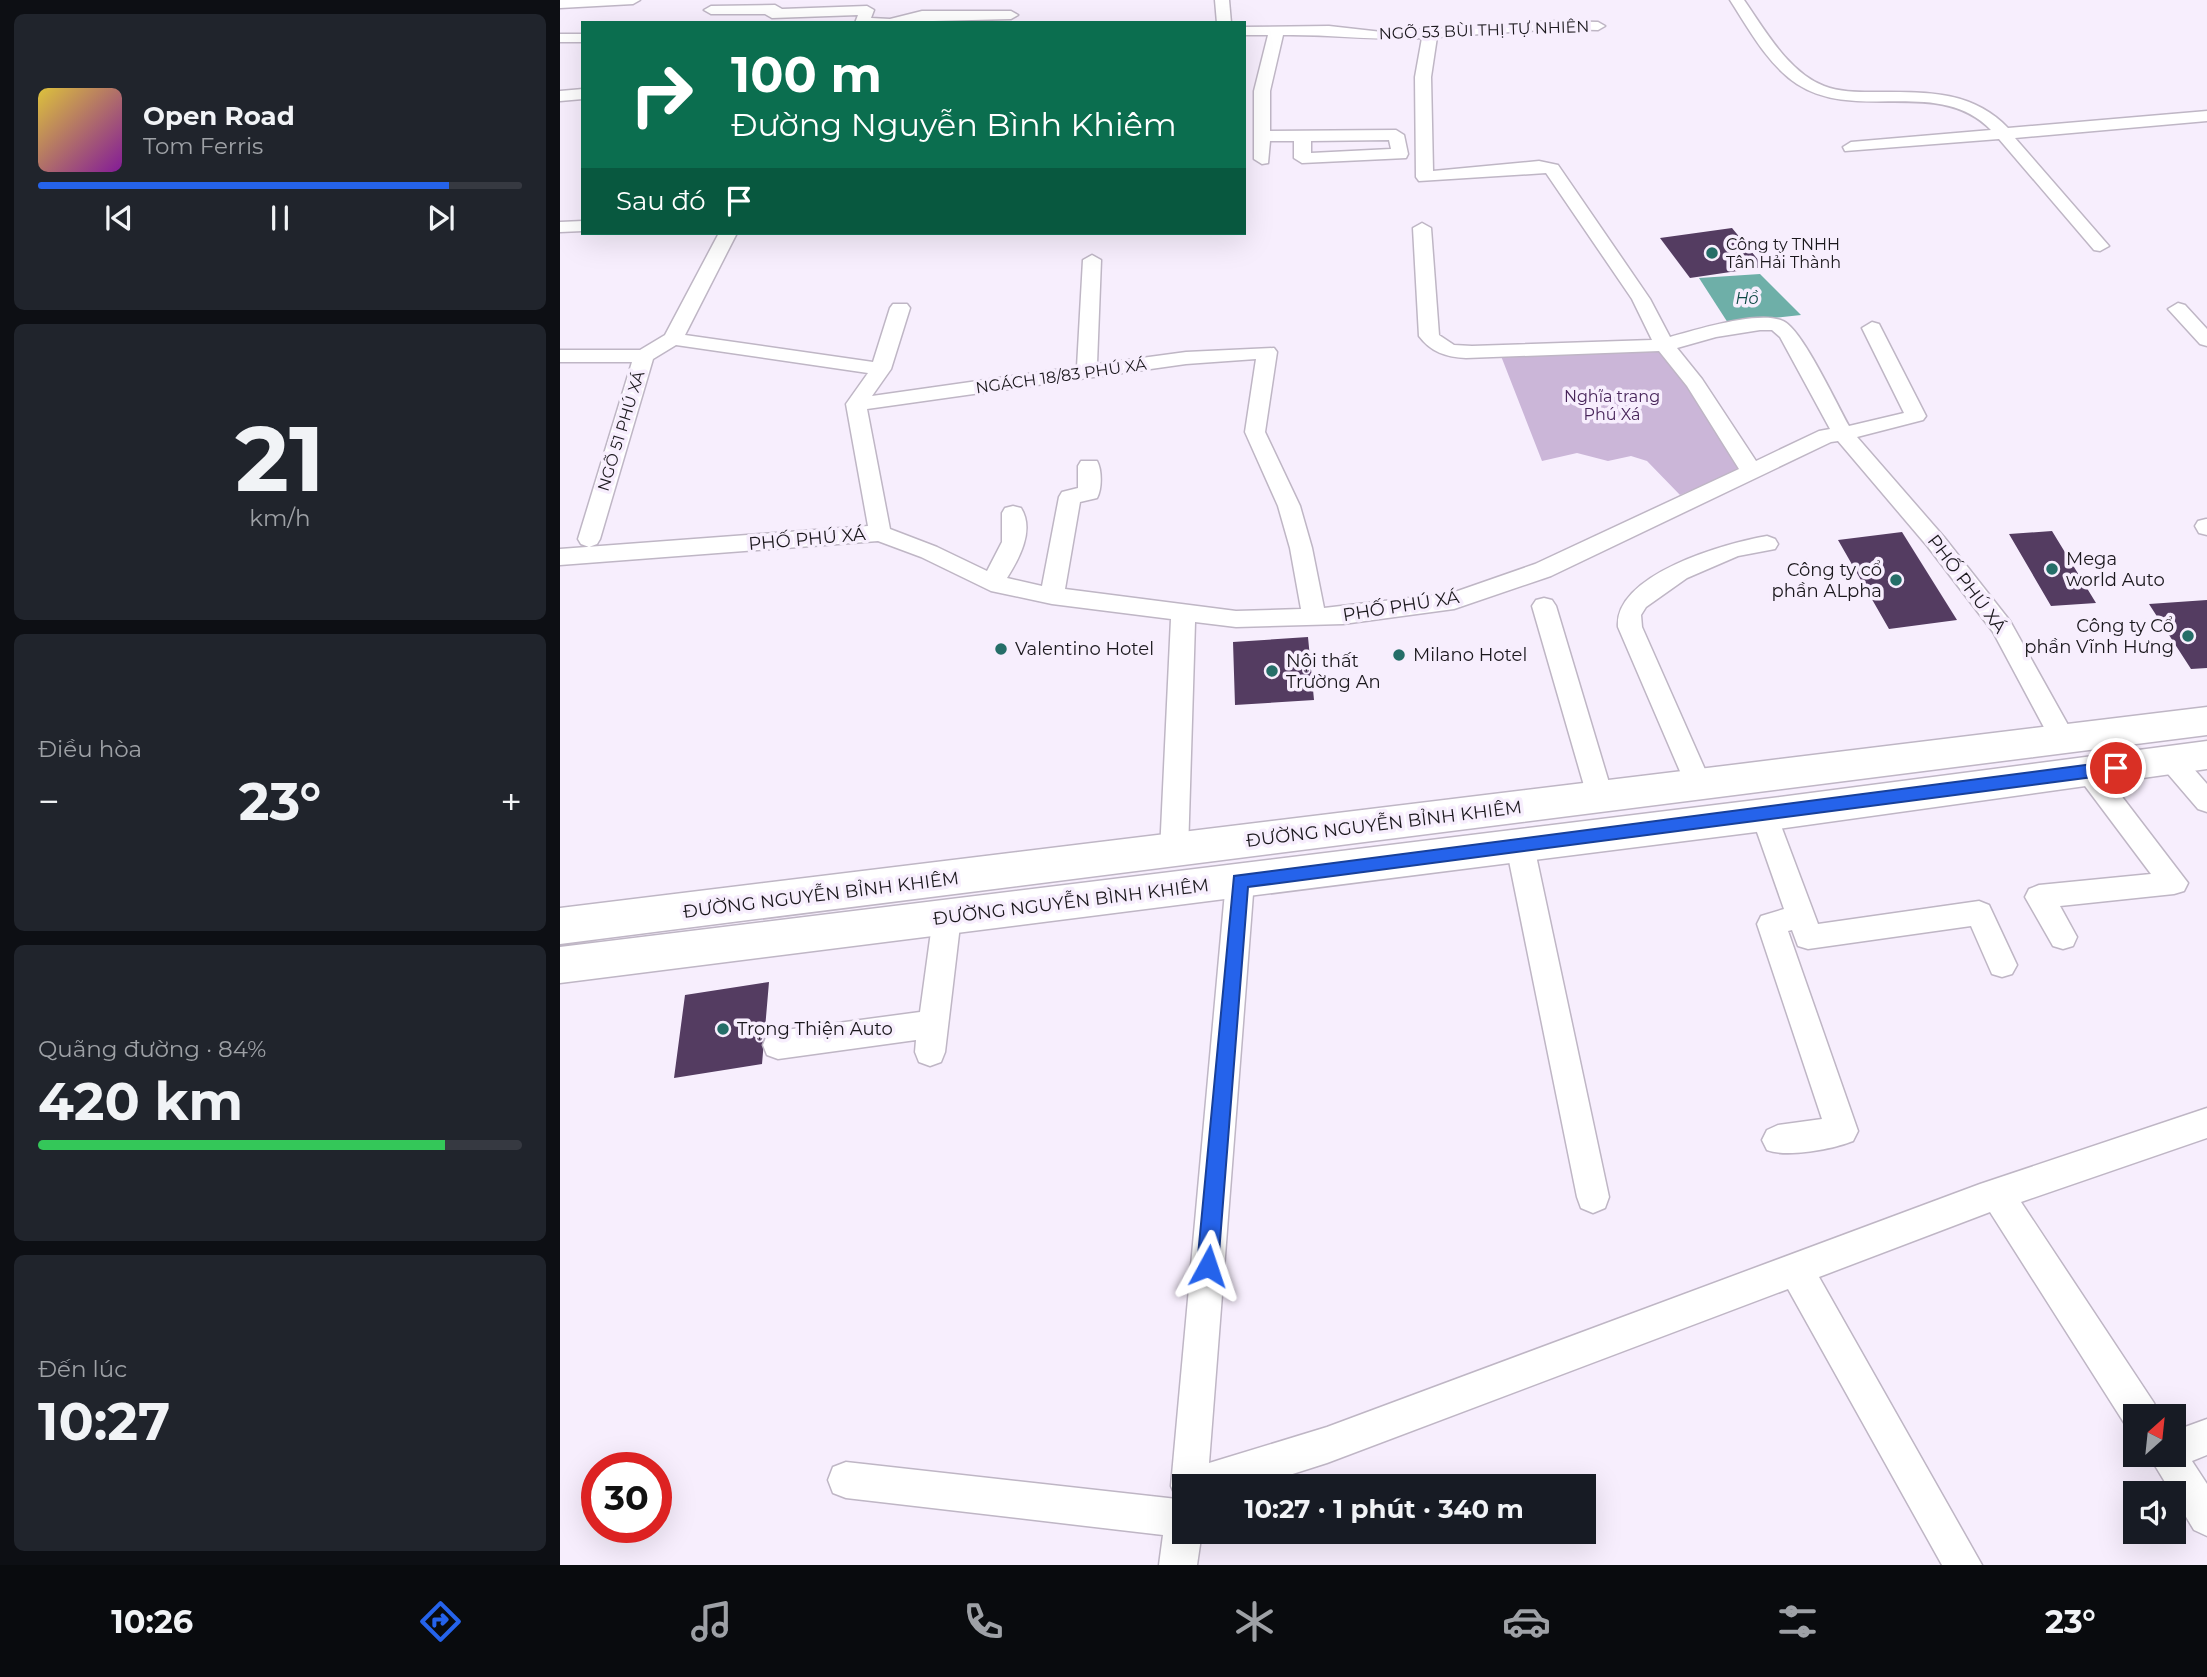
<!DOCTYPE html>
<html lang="vi">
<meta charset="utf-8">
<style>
:root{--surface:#171b24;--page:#20242c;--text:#f1f3f6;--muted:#9ea1a6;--line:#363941;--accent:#2563eb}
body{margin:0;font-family:Montserrat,sans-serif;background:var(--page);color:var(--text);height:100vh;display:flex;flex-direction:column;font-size:26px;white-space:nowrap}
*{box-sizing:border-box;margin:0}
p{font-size:23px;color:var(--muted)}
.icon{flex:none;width:38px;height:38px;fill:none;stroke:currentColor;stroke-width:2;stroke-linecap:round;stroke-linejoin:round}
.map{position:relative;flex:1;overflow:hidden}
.details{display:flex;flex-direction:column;gap:14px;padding:14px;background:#0d0f14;width:560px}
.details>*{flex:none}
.hud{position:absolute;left:21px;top:21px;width:665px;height:214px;border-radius:0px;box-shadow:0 7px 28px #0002;background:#0b6e4f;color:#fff;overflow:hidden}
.needle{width:46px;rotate:27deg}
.fabs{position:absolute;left:1563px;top:1404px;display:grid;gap:14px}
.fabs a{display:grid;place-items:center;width:63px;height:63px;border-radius:0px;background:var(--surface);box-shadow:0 7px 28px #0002;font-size:35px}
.speed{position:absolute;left:21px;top:1452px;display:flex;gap:14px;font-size:35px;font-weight:700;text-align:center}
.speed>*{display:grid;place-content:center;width:91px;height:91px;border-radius:50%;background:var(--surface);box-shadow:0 7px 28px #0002;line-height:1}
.speed .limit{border:10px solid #d22;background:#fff;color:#111}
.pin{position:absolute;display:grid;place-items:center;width:60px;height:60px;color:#fff;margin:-30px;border:4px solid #fff;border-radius:50%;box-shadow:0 2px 7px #0007}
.me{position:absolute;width:77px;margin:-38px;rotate:5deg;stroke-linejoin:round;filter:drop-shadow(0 0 5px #0008)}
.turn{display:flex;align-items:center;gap:24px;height:147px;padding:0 35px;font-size:32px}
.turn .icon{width:91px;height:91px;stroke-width:2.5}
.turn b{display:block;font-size:49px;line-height:60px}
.then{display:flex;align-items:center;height:66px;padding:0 35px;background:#0003;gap:14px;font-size:26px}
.big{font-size:52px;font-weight:700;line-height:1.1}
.details .card{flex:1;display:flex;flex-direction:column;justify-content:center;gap:10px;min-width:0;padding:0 24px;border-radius:10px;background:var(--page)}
.details .dial{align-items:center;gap:0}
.dial b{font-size:91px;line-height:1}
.song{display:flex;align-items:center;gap:21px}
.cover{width:84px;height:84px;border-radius:10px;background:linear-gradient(135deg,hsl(50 70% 55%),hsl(290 70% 35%))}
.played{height:7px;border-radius:4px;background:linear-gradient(90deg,var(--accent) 85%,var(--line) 85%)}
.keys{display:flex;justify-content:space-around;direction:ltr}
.heat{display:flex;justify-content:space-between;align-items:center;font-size:38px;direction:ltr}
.charge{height:10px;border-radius:5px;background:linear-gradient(90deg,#34c759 84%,var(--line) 0)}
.trip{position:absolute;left:612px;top:1474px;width:424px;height:70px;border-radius:0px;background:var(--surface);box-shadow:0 7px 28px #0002;font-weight:700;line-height:70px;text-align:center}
.menu{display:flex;height:112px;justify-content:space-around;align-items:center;background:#090b0e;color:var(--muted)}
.menu .icon{width:49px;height:49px}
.menu .on{color:var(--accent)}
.menu b{font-size:32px;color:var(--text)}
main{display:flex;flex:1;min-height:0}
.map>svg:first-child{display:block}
.green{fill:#cbb6d8}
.water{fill:#6eafa8}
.building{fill:#543c61}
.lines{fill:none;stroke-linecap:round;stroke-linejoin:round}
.minor-casing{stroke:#bfb6c5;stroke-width:3}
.highway-casing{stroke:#bfb6c5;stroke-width:3}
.minor{fill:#fff;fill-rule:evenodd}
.highway{fill:#fff;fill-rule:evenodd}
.route{fill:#2563eb;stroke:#184099;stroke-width:2}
.poi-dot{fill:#256e68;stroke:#f7eefd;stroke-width:2.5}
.labels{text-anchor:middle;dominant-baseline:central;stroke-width:7;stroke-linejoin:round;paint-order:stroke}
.far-street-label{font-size:16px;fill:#1b181d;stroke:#f7eefd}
.far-poi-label{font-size:16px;fill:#1b181d;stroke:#f7eefd;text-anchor:start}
.far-water-label{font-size:16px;font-style:italic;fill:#0b4843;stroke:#f7eefd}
.far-park-label{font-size:16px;fill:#48255a;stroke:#f7eefd}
.street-label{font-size:18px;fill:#1b181d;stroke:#f7eefd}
.poi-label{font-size:18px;fill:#1b181d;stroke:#f7eefd;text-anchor:start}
</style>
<main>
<section class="details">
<div class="card">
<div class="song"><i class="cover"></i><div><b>Open Road</b><p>Tom Ferris</p></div></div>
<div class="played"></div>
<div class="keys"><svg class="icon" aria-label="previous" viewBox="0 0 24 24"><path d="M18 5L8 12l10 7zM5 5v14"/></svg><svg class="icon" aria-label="pause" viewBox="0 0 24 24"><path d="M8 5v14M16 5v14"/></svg><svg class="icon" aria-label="next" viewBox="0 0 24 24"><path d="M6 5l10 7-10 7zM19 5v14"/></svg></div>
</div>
<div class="card dial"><b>21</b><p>km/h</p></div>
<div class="card"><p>Điều hòa</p>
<div class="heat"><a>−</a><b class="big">23°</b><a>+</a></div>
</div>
<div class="card"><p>Quãng đường · 84%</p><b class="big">420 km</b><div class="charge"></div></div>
<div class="card"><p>Đến lúc</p><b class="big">10:27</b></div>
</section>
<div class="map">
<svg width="1647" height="1565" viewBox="0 0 1647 1565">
<rect width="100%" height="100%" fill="#f7eefd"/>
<path class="green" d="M 1103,350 L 1182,469 L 1120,495 L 1087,461 L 1071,456 L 1048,461 L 1017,453 L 982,461 L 941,356 Z"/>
<path class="water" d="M 1200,274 L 1241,315 L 1168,323 L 1139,278 Z"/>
<path class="building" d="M 1172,228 L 1204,267 L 1130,278 L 1100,238 Z
M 1492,531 L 1536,603 L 1491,606 L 1449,534 Z
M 1342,532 L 1397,620 L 1329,629 L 1278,540 Z
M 1647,600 L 1647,668 L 1631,669 L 1589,604 Z
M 748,637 L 754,700 L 675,705 L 673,642 Z
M 209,982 L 202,1064 L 114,1078 L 125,995 Z"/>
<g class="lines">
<defs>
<path id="minor" d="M 0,0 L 80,0 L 73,4 L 0,8 Z
M 655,0 L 669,0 L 671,23 L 657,23 Z
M 1170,0 L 1184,0 C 1205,30 1228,72 1264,86 C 1279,92 1297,92 1312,92 C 1362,92 1411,89 1448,128 L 1647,111 L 1647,121 L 1455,138 L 1549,246 L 1540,251 L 1534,250 L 1439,139 L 1285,151 L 1283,147 L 1291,142 L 1431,130 C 1378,76 1297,123 1237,84 C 1208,65 1188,28 1170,0 Z
M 215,5 L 222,9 L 307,6 L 314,10 L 311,18 L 330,19 L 362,11 L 451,11 L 458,15 L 451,19 L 295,23 L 298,15 L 212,18 L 205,14 L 151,14 L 144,10 L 151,6 Z
M 996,21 L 1038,22 L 1045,26 L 1038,30 L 996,29 L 877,37 L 871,77 L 873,171 L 979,161 L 998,165 L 1090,299 L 1110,337 C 1135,330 1199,310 1223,321 C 1242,329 1277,405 1289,426 L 1344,413 L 1302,328 L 1312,322 L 1319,324 L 1366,416 L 1363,420 L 1297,437 L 1384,537 L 1450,621 L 1517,741 L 1513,748 L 1504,751 L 1495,748 L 1433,632 L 1368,547 L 1278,441 L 1271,442 L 991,576 L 894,609 L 783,624 L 676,627 L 635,622 L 628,852 L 624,860 L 614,863 L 604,860 L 600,852 L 611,619 L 492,604 L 431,591 L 361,557 L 318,541 L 0,565 L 0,549 L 308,526 L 286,404 L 308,373 L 116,345 L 93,359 L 40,539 L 37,544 L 29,547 L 21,544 L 18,539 L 72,362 L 0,362 L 0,350 L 80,350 L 105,335 L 159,233 L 177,233 L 125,335 L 313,362 L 330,308 L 333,304 L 347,304 L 350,308 L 331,369 L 312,396 L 517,367 L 523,260 L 532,255 L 541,260 L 537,364 L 626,352 L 714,348 L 717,352 L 705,432 L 740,506 L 752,548 L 764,608 L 892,593 L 975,564 L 1179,469 L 1127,386 L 1099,351 L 906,358 C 886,357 871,352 859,336 L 853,228 L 862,223 L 871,228 L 879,335 L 894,345 L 912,346 L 1092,340 L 1072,299 L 986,173 L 859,181 L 856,177 L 855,77 L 862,38 C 815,41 770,34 723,35 L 710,91 L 710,131 L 836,130 L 844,135 L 848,154 L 846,158 L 742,163 L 734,158 L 734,141 L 710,141 L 708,163 L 702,164 L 694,159 L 694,91 L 708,35 L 684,35 L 684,27 L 769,26 L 822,32 ZM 829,140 L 831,149 L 751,153 L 751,141 ZM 1200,330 L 1212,330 L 1220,337 L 1270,429 L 1259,431 L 1196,461 L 1142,379 L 1117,348 L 1156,337 ZM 696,359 L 685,432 L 718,506 L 730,548 L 741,609 L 676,611 L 505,589 L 520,502 L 537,498 C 542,489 542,470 537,461 L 521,461 L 518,466 L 518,488 L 502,492 L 499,497 L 482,586 L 447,578 C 459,559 475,530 461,508 L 453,506 L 445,508 L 442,513 L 442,542 L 427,571 L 377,547 L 330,529 L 307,409 L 626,364 Z
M 0,34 L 23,34 L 23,42 L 0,42 Z
M 23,89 L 23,99 L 0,101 L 0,91 Z
M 23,221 L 23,231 L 0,232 L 0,222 Z
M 1618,303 L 1625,305 L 1647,329 L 1647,346 L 1640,344 L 1608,309 Z
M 1646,519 L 1647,519 L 1647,535 L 1639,533 L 1635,526 L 1638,521 Z
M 1207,536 L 1215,539 L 1218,544 L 1215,549 L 1178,556 L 1127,578 L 1086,607 L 1081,615 L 1082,627 L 1151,783 L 1147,790 L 1138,793 L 1129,790 L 1125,783 L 1058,627 C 1054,574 1166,543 1207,536 Z
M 984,598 L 992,600 L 996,606 L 1053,796 L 1049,803 L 1040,806 L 1031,803 L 1027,796 L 972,606 L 976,600 Z
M 1611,750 L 1620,753 L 1647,784 L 1647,812 L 1638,809 L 1602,767 L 1598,760 L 1602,753 Z
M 1528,761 L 1537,764 L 1628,883 L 1624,891 L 1614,894 L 1500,906 L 1517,937 L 1513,946 L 1503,949 L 1493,946 L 1465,897 L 1469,889 L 1479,885 L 1591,874 L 1519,778 L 1515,771 L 1519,764 Z
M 1204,804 L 1213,808 L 1217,815 L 1258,924 L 1419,901 L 1429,905 L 1457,965 L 1452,974 L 1442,977 L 1432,974 L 1411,926 L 1248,949 L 1238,946 L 1232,930 L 1228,931 L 1298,1131 L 1293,1141 C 1273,1149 1227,1158 1207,1150 L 1202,1140 L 1207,1130 L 1218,1125 L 1262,1119 L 1197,924 L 1201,916 L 1224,909 L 1191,815 L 1195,808 Z
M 960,835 L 970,838 L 974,846 L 1049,1197 L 1045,1208 L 1033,1213 L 1021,1208 L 1017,1197 L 946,846 L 950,838 Z
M 680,870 L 690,873 L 694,881 L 649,1463 L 767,1427 L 1420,1184 L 1647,1108 L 1647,1138 L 1461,1202 L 1594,1403 L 1599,1416 L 1575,1416 L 1575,1431 L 1568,1429 L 1430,1212 L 1259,1277 L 1422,1565 L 1382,1565 L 1228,1289 L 767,1463 L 695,1486 L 625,1486 L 625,1531 L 642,1531 L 637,1565 L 599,1565 L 603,1535 L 286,1498 L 273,1493 L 268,1480 L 273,1467 L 286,1462 L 617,1499 L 611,1486 L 666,881 L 670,873 Z
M 387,905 L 397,909 L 401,917 L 385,1052 L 381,1062 L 370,1066 L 359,1062 L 355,1052 L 356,1040 L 218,1059 L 207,1055 L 203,1045 L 207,1035 L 218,1031 L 360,1012 L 373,917 L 377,909 Z
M 1647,1419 L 1647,1455 L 1632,1461 L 1647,1484 L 1647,1536 L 1634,1530 L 1588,1454 L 1614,1454 L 1614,1431 Z"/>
<path id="highway" d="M 1647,707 L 1647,735 L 0,944 L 0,908 Z
M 1647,741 L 1647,769 L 1204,831 L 0,983 L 0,947 L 1204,799 Z"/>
</defs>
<use href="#minor" class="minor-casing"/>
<use href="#highway" class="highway-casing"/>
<use href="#minor" class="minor"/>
<use href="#highway" class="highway"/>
</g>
<path class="route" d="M 1556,761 L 1564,768 L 1556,774 L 688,887 L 658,1266 L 655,1273 L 648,1276 L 640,1273 L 637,1266 L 674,876 Z"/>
<g class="poi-dot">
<circle cx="1152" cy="253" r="7"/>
<circle cx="1492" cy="569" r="7"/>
<circle cx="1336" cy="580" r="7"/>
<circle cx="1628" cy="636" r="7"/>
<circle cx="441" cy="649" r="7"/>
<circle cx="839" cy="655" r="7"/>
<circle cx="712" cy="671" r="7"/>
<circle cx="163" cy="1029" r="7"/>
</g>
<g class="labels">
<g class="far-street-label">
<text transform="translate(924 30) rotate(-2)">NGÕ 53 BÙI THỊ TỰ NHIÊN</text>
<text transform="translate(501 376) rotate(-8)">NGÁCH 18/83 PHÚ XÁ</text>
<text transform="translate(61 431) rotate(-73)">NGÕ 51 PHÚ XÁ</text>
</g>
<g class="far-poi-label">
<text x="1166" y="244">Công ty TNHH<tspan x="1166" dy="18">Tân Hải Thành</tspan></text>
</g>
<g class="far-water-label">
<text x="1187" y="298">Hồ</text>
</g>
<g class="far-park-label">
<text x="1052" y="396">Nghĩa trang<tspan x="1052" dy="18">Phú Xá</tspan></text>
</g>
<g class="street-label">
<text transform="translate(247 539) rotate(-5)">PHỐ PHÚ XÁ</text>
<text transform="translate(1407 584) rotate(53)">PHỐ PHÚ XÁ</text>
<text transform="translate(841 606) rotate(-9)">PHỐ PHÚ XÁ</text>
<text transform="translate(824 824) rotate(-7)">ĐƯỜNG NGUYỄN BỈNH KHIÊM</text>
<text transform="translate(261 895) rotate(-7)">ĐƯỜNG NGUYỄN BỈNH KHIÊM</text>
<text transform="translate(511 902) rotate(-7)">ĐƯỜNG NGUYỄN BÌNH KHIÊM</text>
</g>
<g class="poi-label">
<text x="1506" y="559">Mega<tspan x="1506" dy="21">world Auto</tspan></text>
<text x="1322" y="570" text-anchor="end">Công ty cổ<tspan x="1322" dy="21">phần ALpha</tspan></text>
<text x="1614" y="626" text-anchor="end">Công ty Cổ<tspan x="1614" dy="21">phần Vĩnh Hưng</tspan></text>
<text x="455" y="649">Valentino Hotel</text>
<text x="853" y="655">Milano Hotel</text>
<text x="726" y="661">Nội thất<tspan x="726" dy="21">Trường An</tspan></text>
<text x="177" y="1029">Trọng Thiện Auto</text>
</g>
</g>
</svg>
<div class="fabs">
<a><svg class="needle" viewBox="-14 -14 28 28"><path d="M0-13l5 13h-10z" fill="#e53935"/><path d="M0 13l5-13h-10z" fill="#9ea1a6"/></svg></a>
<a><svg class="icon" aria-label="sound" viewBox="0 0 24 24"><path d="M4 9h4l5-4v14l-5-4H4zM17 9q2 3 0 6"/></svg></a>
</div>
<div class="speed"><div class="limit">30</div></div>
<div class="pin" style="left:1556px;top:768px;background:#d93025"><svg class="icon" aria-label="arrive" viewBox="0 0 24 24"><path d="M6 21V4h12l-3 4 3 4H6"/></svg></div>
<svg class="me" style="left:648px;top:1266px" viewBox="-20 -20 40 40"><path d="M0-17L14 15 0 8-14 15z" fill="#2563eb" stroke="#fff" stroke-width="4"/></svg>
<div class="trip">10:27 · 1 phút · 340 m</div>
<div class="hud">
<div class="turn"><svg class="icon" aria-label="right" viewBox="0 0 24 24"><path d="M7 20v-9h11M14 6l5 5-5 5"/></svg><div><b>100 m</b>Đường Nguyễn Bình Khiêm</div></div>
<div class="then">Sau đó<svg class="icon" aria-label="arrive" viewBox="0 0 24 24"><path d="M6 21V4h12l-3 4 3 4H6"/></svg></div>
</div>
</div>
</main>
<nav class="menu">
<b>10:26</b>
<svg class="icon on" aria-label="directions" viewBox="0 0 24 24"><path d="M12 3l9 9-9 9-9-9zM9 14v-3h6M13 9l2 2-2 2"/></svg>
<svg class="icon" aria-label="music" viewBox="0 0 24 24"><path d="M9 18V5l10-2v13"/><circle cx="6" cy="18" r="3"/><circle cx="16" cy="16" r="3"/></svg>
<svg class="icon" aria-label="phone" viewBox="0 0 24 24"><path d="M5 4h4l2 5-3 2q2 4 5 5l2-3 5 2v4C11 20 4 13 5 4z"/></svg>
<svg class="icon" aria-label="climate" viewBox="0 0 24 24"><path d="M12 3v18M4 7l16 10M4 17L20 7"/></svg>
<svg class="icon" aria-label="car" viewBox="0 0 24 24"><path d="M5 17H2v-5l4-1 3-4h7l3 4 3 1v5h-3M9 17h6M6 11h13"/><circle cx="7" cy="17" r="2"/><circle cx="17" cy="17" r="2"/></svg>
<svg class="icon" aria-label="filters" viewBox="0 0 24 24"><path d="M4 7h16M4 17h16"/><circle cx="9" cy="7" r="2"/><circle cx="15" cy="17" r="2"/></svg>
<b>23°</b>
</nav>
